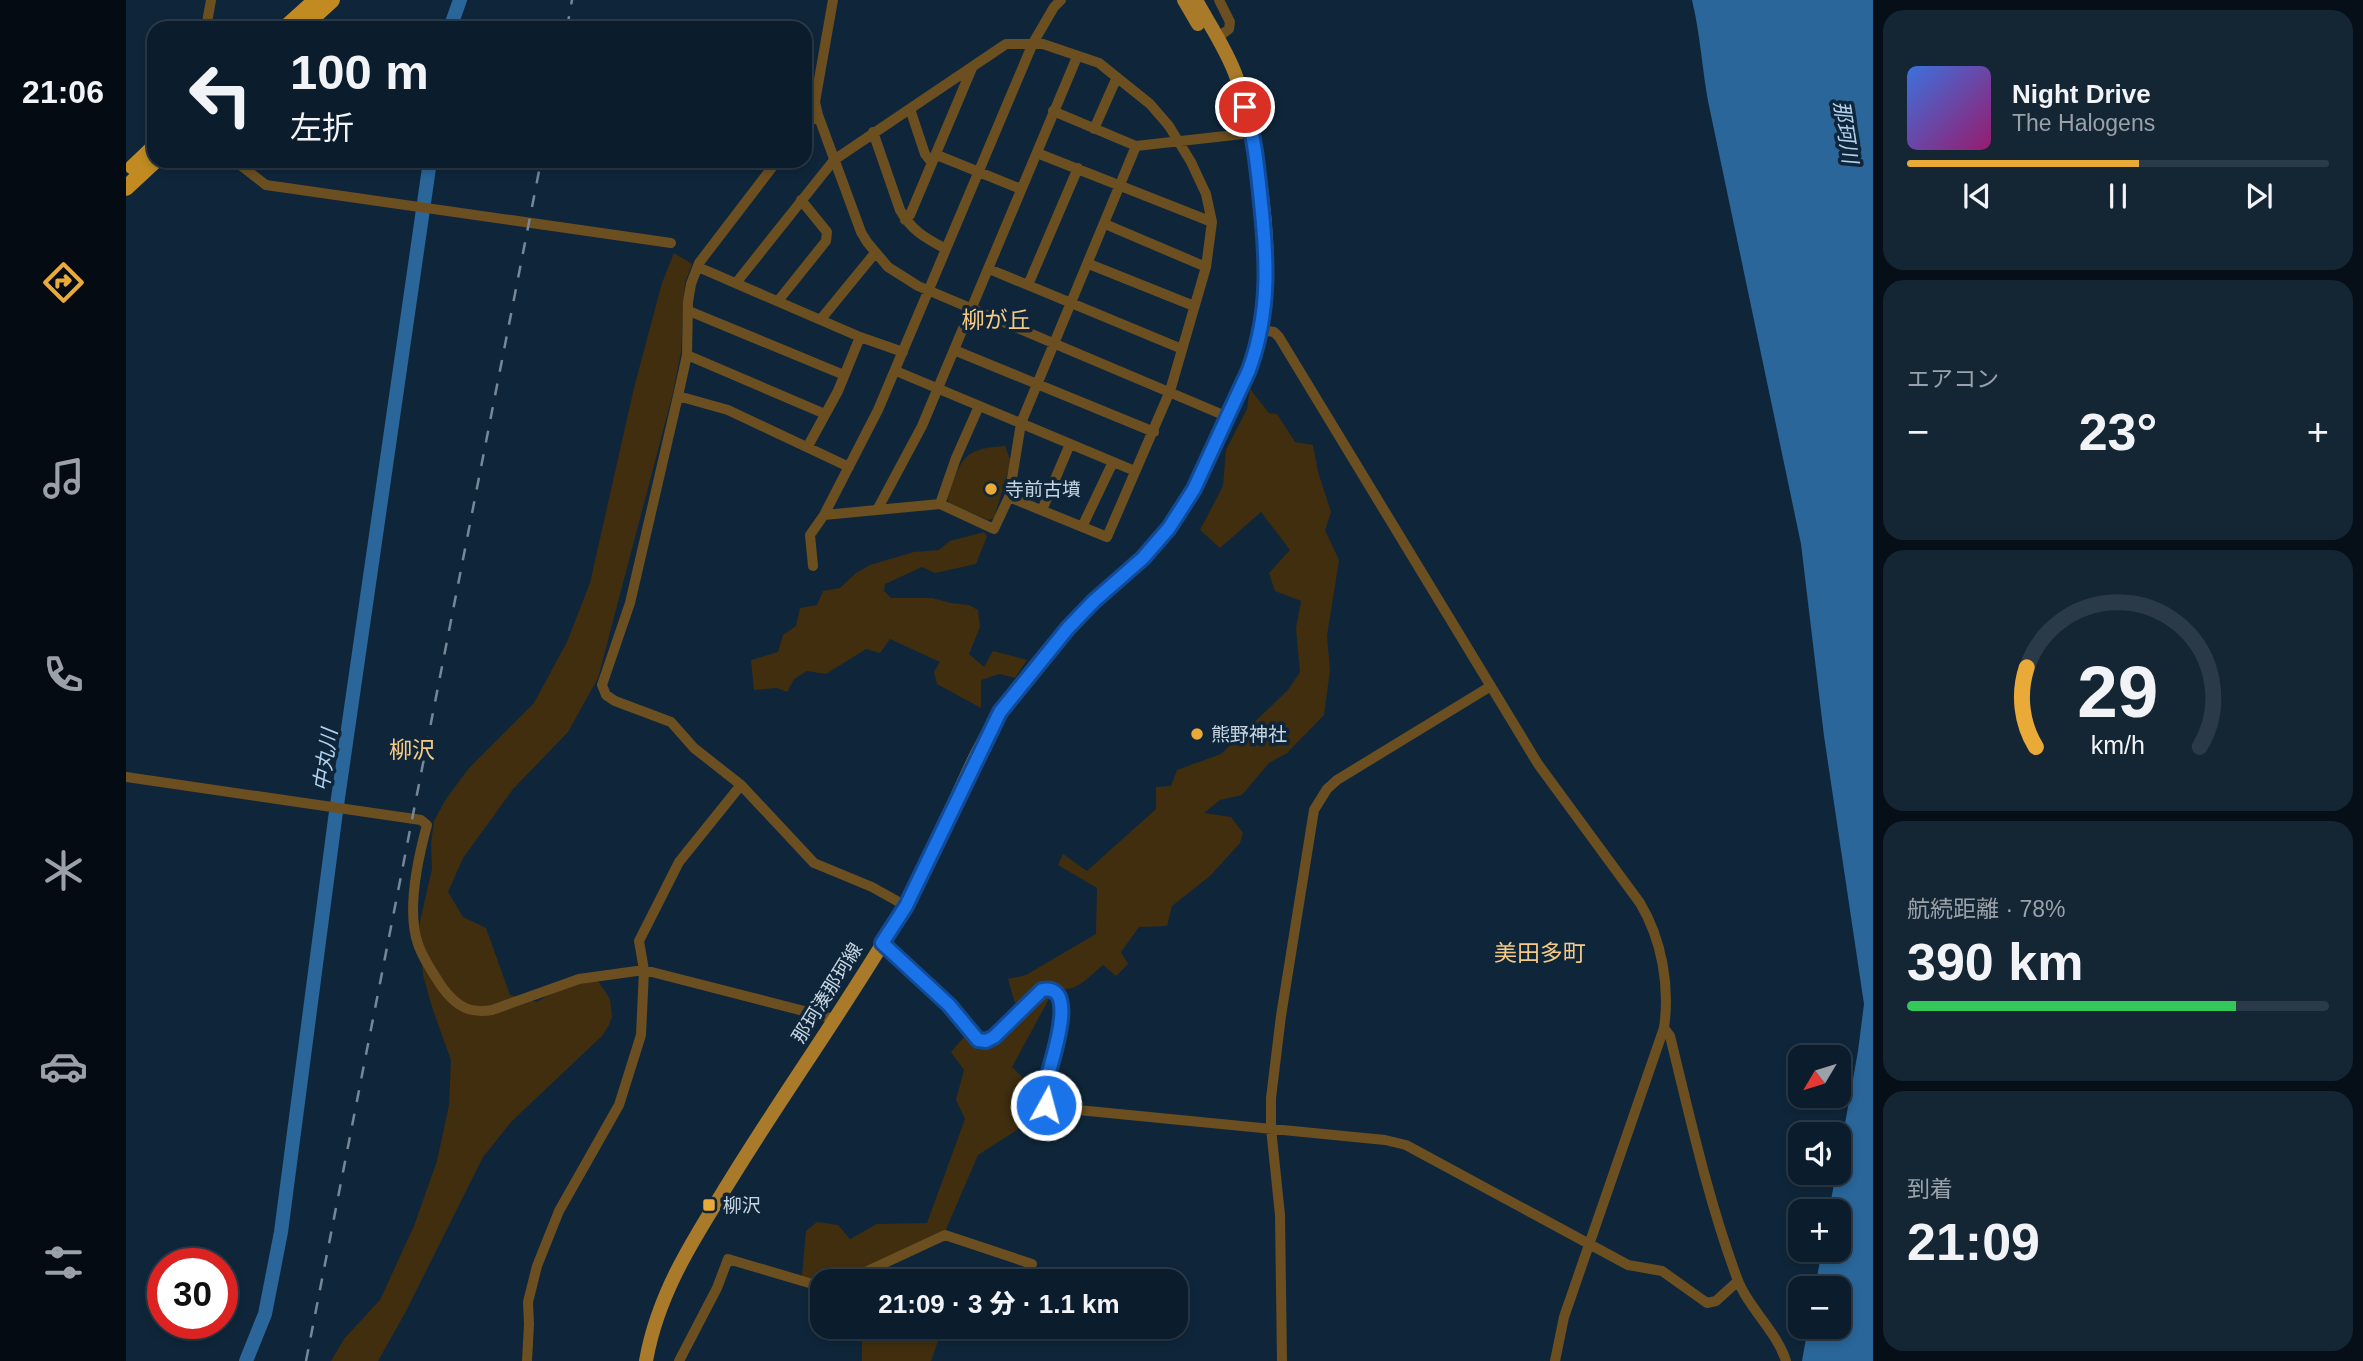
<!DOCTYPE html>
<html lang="ja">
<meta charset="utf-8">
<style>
:root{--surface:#0b1c2c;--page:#142534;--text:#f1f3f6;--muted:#9aa1a9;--line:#2b3a48;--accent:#e9aa38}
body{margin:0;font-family:Arial,"Noto Sans JP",sans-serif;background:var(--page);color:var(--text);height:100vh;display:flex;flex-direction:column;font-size:26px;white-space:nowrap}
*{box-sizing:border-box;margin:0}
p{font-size:23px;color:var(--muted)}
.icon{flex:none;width:38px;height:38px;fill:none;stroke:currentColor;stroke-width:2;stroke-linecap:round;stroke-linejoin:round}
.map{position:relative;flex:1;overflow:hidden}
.sheet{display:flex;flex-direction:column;gap:10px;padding:10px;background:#060f18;width:490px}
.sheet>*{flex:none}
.banner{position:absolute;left:21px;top:21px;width:665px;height:147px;border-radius:21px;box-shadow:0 4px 10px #0003,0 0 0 2px var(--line);background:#0b1c2c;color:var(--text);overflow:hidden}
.needle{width:46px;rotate:232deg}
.tools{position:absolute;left:1662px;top:1045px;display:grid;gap:14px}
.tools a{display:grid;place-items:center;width:63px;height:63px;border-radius:14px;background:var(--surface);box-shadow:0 4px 10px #0003,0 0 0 2px var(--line);font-size:35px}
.speed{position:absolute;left:21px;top:1248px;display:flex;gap:14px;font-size:35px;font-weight:700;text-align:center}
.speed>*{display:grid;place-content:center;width:91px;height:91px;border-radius:50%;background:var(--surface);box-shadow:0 4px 10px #0003,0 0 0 2px var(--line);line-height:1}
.speed .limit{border:10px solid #d22;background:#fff;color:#111}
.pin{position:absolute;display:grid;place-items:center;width:60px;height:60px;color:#fff;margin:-30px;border:4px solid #fff;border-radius:50%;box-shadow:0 2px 7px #0007}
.me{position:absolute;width:77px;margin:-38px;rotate:7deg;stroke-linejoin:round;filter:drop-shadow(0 0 5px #0008)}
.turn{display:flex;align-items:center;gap:24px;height:147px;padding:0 28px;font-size:32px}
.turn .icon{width:91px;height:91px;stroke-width:2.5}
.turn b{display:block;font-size:49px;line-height:60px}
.big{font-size:52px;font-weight:800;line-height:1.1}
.sheet .card{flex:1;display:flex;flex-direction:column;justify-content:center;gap:10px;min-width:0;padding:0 24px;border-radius:21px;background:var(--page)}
.sheet .dial{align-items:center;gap:0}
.dial svg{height:182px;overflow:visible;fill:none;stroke:var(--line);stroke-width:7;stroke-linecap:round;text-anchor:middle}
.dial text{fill:var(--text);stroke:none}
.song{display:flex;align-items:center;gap:21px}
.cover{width:84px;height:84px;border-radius:10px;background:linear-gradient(135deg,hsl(220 70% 55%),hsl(320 70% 35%))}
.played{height:7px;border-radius:4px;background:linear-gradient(90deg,var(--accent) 55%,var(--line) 55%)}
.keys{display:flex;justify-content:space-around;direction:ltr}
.heat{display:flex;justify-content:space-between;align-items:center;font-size:38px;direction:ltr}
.charge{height:10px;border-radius:5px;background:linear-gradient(90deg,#34c759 78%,var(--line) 0)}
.trip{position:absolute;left:684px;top:1269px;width:378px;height:70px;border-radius:21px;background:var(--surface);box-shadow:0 4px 10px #0003,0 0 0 2px var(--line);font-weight:800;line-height:70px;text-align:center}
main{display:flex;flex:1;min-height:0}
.tabs{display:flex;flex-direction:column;width:126px;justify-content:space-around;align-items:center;background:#040b12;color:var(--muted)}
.tabs .icon{width:49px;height:49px}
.tabs .on{color:var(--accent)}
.tabs b{font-size:32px;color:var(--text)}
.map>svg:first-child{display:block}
.green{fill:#402e0f}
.water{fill:#2a669a}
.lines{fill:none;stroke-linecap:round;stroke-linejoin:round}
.river{stroke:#2a669a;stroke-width:14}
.minor{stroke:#6b4f20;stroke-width:10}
.major{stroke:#a87a29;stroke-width:14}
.highway{stroke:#c28b22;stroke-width:16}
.rail{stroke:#768898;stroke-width:2.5;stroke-dasharray:12 12;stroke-linecap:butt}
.route-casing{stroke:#114b97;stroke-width:18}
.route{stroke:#1a73e8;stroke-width:12}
.poi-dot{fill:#e9aa38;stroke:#0f263a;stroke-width:2.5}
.labels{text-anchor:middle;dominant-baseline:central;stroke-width:7;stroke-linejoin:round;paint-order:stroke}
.poi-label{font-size:19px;fill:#c7d5e2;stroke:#0f263a;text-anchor:start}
.street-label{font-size:19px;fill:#c7d5e2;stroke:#0f263a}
.water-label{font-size:21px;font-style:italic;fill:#b2d1ef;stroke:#0f263a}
.quarter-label{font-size:23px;fill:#f6ca85;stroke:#0f263a}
</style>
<main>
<nav class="tabs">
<b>21:06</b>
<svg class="icon on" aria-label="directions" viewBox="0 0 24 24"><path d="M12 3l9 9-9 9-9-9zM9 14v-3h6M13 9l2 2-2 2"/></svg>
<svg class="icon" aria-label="music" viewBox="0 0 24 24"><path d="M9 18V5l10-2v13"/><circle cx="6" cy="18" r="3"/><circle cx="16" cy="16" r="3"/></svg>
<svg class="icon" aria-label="phone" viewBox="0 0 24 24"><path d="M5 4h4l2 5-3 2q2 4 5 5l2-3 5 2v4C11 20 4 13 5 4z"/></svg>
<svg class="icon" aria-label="climate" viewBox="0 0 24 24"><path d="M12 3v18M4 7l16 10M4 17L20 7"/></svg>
<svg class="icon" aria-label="car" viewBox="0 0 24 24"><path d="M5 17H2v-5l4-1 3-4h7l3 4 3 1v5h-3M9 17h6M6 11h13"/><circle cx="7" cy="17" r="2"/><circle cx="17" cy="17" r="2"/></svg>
<svg class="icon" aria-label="filters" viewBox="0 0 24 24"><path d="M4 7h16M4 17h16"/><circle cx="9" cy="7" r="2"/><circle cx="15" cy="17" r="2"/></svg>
</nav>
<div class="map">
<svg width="1747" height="1361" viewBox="0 0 1747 1361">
<rect width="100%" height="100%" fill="#0f263a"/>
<path class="green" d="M 548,253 L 566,264 L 559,283 L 555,352 L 547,393 L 472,678 L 442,732 L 387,789 L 337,858 L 322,892 L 337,917 L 360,928 L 384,995 L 411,1002 L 433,989 L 470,978 L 484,999 L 486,1017 L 483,1025 L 476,1036 L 386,1121 L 357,1157 L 279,1313 L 252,1361 L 205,1361 L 218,1339 L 254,1300 L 288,1226 L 311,1161 L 323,1105 L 325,1060 L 307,1010 L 297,975 L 293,926 L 306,869 L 305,844 L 308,821 L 320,799 L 343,768 L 408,703 L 441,642 L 464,583 L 508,388 L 536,283 Z
M 1124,389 L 1143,413 L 1151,414 L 1169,442 L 1187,445 L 1192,472 L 1205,512 L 1199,530 L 1213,560 L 1201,636 L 1204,670 L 1198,715 L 1161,753 L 1143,763 L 1116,795 L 1094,800 L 1078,813 L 1105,817 L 1117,833 L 1114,843 L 1084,876 L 1046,906 L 1041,926 L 1013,927 L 995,952 L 1002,964 L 990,976 L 977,965 C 957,982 947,997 919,985 L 889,1003 L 882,979 L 900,975 L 970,934 L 971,888 L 932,865 L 937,854 L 961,871 L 1030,809 L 1030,787 L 1045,786 L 1051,770 L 1095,754 L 1162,690 L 1174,672 L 1170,628 L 1175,601 L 1149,591 L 1143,573 L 1164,550 L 1135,512 L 1094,548 L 1074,530 L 1097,486 L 1100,450 L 1121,409 Z
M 879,446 L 885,462 L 868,518 L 862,520 L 823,503 L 821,497 C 837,459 834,449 879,446 Z
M 858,532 L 861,536 L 850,564 L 809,573 L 796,567 L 759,584 L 758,591 L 765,598 L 806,598 L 825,603 L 843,605 L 852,610 L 854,627 L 843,654 L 858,667 L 867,651 L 901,660 L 889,678 L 874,674 L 855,680 L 855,708 L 811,684 L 808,672 L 814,662 L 764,639 L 754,653 L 740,649 L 700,674 L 681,671 L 668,679 L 661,692 L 651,688 L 628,690 L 625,660 L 652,652 L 657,635 L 670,626 L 674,608 L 691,605 L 697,591 L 714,588 L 730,573 L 744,565 L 788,552 L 813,550 L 824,541 Z
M 920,995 L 924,997 L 886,1067 L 909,1089 L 908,1119 L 852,1155 L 818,1234 L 722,1276 C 705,1281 692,1283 676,1276 L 680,1231 L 691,1222 L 712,1225 L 724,1239 L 751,1224 L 801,1223 L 839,1119 L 830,1100 L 838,1070 L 825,1052 L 838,1037 L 868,1047 C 882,1028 898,1006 920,995 Z
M 736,1327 L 817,1327 L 805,1361 L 736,1361 Z"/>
<path class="water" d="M 1566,0 L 1747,0 L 1747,1361 L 1676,1361 L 1682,1327 L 1713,1326 L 1713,1288 L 1689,1288 L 1696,1250 L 1713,1250 L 1713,1211 L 1703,1211 L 1710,1173 L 1713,1172 L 1713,1157 L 1732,1051 L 1738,1004 L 1698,736 L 1675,544 L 1582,101 C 1576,67 1574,33 1566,0 Z"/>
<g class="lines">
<path class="river" d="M 324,28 L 334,0
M 120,1361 L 139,1314 L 155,1232 L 209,819 L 304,161"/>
<path class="minor" d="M 707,0 L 689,102 L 692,115 L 735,232 L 741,242 L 762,267 L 792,286 L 1102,417
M 80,28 L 85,0
M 1091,38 L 1103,29 L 1104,22 L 1093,0
M 784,109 L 799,154 L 806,163
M 927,111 L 1010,146 L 1126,133
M 679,126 L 692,115
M 968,129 L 991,77
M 747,132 L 774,210 C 785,230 799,238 820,249
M 911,153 L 1086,222
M 811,155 L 895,189
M 109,161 L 140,185 L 545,243
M 651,161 L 573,263 L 565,284 L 562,302 L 561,355 L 552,396 L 504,603 L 476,685 L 480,695 L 489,701 L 545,722 L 568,748 L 615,785 L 688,863 L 746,887 L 780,906
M 779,220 L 784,215 L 846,68
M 979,224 L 1080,267
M 963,264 L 1068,306
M 572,267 L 734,337 L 777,352
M 863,269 L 1056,349
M 610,283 L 708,160 L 880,44 L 917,44 L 973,63 L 1024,104 L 1043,126 L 1065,162 L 1080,194 L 1086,222 L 1080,267 L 1044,391 L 981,537 L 883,497
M 902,285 L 952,168
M 652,301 L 700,241 L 701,232 L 675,200
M 563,311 L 718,375
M 695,319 L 749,253
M 1135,330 L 1148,332 L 1153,337 L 1412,764 L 1514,903 C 1536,940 1544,986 1538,1028 L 1438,1317 L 1429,1361
M 828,350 L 1028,432
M 561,355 L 699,414
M 770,371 L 1009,471
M 552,396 L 602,410 L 723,467
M 682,446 L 712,391 L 734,337
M 814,504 L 830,458 L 853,406
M 751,510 L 796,426 L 951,57
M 916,510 L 944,444
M 698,515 L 814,504 L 868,529 L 883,497 L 895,423 L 1010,146
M 956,527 L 987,462
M 687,566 L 684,535 L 698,515 L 752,410 L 907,43 L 928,7 L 935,0
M 0,777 L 295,820 L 301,825 C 292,858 280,910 292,944 C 297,959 307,973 316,987 C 330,1006 343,1014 366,1010 L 453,979 L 518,970 L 709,1019
M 756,943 L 823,1005 L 852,1040 L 860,1041 L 868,1037 L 916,990 C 954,982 925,1061 923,1077 C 921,1086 921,1095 920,1105 L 942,1109 L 1259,1140 L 1280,1145 L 1502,1265 L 1536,1271 L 1581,1303 L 1590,1301 L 1612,1281
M 1538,1028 L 1544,1036 C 1564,1117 1582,1200 1611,1278 C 1622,1308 1650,1330 1660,1361
M 720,1281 L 819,1235 L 906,1264
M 401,1361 L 403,1324 L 402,1302 L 411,1266 L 433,1211 L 493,1105 L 515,1035 L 518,970 L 513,941 L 553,862 L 615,785
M 553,1361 L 591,1288 L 602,1259 L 690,1285 L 696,1285
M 1156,1361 L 1154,1215 L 1145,1128 L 1145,1098 L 1155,1016 L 1188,810 L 1201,789 L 1211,780 L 1365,686"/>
<path class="major" d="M 1058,0 L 1072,24
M 520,1361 C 532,1292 569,1237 605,1179 C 661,1088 724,1001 778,908 C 818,840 840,757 888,693 C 913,660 940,627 971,599 C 991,580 1016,563 1033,540 C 1059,509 1074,475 1091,439 C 1108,404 1127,369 1135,330 C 1150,259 1133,145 1110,76 C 1101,50 1083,24 1070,0"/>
<path class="highway" d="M 182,22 L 206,0
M 159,28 L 190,0
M 7,167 L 28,147
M 0,188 L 29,161"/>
<path class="rail" d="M 441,28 L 446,0
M 180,1361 L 415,161"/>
</g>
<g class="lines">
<defs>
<path id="route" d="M 920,1105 C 921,1095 921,1086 922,1076 C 925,1061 954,982 916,990 L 868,1037 L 860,1041 L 852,1040 L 823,1005 L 756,943 L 780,906 L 874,712 L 942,628 L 968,601 L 1017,558 L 1043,528 L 1068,489 L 1123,370 C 1145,310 1141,256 1134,193 C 1131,164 1128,135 1119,107"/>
</defs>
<use href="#route" class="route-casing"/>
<use href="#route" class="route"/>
</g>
<g class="poi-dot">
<circle cx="865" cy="489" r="7"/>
<circle cx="1071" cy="734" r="7"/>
<rect x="576" y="1198" width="14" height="14" rx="3.5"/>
</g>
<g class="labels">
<g class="poi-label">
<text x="879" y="489">寺前古墳</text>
<text x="1085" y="734">熊野神社</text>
<text x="597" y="1205">柳沢</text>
</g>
<g class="street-label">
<text transform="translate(701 993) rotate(-58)">那珂湊那珂線</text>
</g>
<g class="water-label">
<text transform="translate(1720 132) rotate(81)">那珂川</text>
<text transform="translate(199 760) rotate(-82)">中丸川</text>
</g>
<g class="quarter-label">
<text x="870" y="320">柳が丘</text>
<text x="286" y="750">柳沢</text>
<text x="1414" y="953">美田多町</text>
</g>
</g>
</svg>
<div class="tools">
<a><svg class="needle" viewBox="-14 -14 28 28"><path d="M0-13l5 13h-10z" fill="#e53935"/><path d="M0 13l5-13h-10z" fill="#9aa1a9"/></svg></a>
<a><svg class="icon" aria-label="sound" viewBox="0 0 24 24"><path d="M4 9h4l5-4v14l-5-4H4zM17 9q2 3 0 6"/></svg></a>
<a>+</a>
<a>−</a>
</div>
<div class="speed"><div class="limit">30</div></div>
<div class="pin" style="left:1119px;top:107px;background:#d93025"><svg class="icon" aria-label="arrive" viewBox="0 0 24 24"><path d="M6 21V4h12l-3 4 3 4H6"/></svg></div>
<svg class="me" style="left:920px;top:1105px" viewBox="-20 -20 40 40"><circle r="17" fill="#1a73e8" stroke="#fff" stroke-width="3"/><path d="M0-11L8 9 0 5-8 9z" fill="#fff"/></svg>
<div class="trip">21:09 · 3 分 · 1.1 km</div>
<div class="banner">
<div class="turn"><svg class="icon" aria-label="left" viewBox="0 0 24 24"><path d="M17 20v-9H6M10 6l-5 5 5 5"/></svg><div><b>100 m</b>左折</div></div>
</div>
</div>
<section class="sheet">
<div class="card">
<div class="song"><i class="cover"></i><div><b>Night Drive</b><p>The Halogens</p></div></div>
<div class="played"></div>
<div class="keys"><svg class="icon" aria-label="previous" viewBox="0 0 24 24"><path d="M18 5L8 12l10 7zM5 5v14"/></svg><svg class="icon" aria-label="pause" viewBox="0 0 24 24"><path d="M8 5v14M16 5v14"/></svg><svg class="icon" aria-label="next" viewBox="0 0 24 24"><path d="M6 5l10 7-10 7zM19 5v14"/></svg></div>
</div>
<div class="card"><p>エアコン</p>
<div class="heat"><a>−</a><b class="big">23°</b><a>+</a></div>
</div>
<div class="card dial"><svg viewBox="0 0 100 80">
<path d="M14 69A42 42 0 1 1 86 69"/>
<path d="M14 69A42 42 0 0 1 10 34" stroke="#e9aa38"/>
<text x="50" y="56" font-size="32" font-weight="700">29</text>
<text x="50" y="72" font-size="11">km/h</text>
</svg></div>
<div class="card"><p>航続距離 · 78%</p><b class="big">390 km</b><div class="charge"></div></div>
<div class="card"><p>到着</p><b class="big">21:09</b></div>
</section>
</main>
